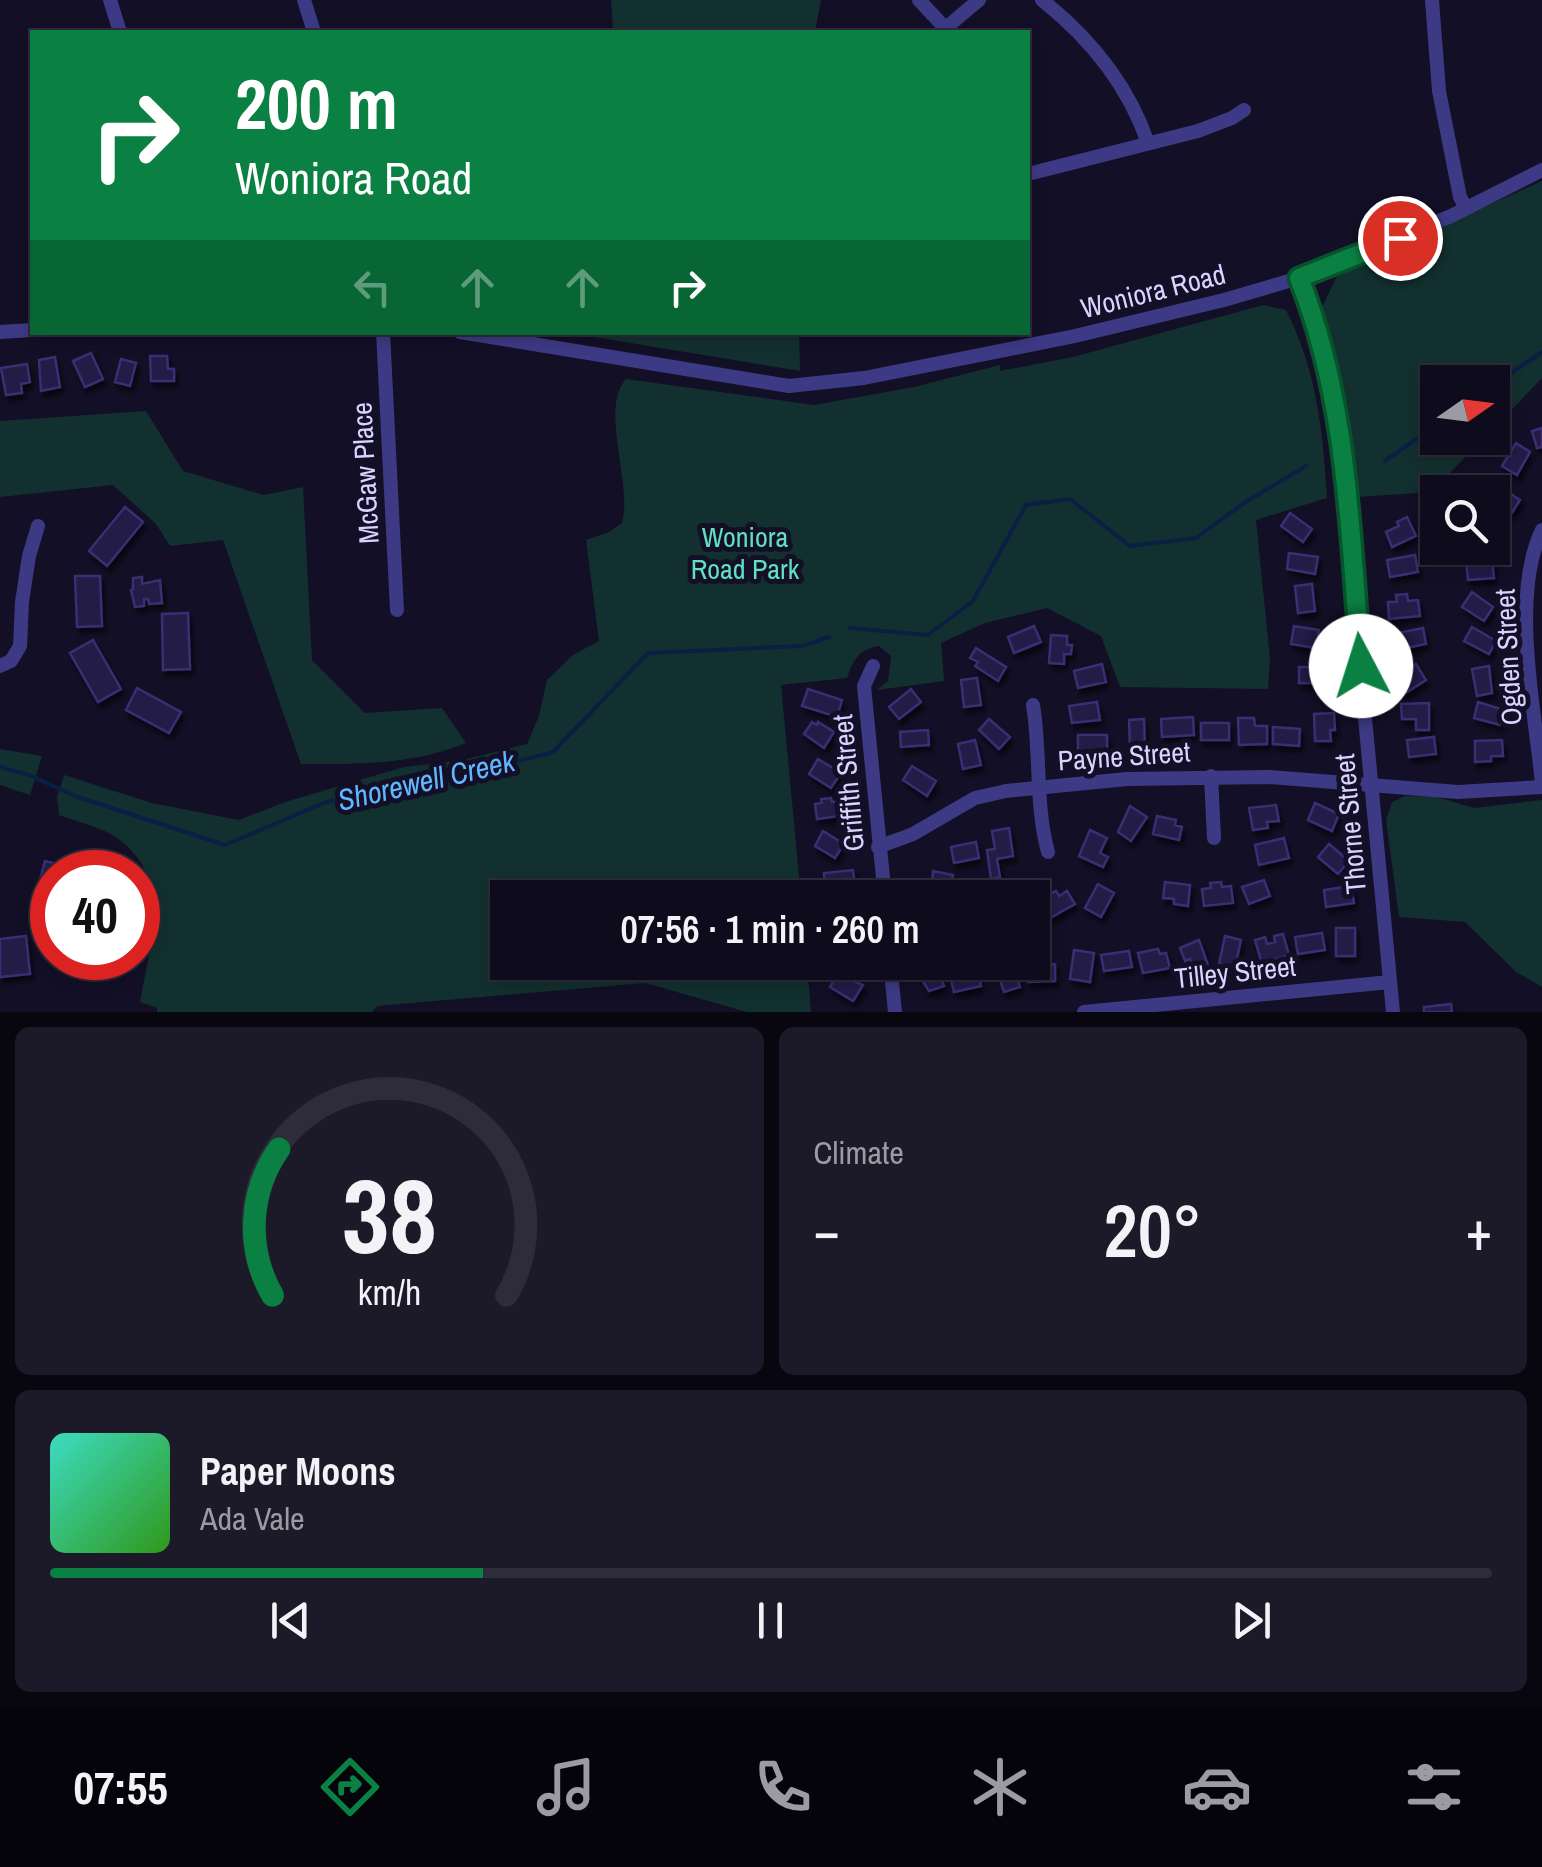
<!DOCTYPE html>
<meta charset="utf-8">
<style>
:root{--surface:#0e0b1c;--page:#1c1929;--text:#f1f3f6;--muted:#9b9ba3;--line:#2e2b3b;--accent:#0b8043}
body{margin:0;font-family:"Archivo Narrow",sans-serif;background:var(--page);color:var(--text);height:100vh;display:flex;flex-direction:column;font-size:38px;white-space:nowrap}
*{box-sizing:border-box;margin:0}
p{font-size:32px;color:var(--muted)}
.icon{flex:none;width:55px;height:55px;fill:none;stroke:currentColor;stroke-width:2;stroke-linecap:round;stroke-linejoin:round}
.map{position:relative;height:1012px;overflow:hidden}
.sheet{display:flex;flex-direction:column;gap:15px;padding:15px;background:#08060f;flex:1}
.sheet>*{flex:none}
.banner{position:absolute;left:30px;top:30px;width:1000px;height:305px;border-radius:0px;box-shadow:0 5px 15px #0003,0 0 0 2px var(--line);background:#0b8043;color:#fff;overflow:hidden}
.needle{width:65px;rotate:76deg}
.buttons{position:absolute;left:1420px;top:365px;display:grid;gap:20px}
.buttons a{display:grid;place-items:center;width:90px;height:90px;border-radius:0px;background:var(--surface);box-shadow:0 5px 15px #0003,0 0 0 2px var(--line);font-size:50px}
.speed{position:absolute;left:30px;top:850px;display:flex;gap:20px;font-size:50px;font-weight:700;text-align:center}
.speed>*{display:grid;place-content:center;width:130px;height:130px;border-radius:50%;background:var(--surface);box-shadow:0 5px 15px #0003,0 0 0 2px var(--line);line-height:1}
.speed .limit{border:15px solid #d22;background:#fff;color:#111}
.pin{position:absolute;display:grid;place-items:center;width:85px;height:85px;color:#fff;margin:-42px;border:5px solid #fff;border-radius:50%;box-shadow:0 2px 10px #0007}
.me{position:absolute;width:110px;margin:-55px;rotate:355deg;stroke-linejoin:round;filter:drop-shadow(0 0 8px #0008)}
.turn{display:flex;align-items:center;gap:35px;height:210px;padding:0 40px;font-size:45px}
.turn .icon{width:130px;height:130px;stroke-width:2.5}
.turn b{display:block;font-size:70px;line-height:85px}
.lanes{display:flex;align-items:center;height:95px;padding:0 40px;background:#0003;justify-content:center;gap:50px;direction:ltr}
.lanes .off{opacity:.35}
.big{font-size:75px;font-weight:600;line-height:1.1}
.sheet .card{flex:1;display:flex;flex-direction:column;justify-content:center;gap:15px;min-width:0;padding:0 35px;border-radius:15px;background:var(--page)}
.sheet .dial{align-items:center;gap:0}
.dial svg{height:260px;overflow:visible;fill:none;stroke:var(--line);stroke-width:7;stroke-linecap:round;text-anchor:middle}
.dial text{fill:var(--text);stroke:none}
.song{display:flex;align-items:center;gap:30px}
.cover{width:120px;height:120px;border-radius:15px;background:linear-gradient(135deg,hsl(170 70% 55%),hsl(110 70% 35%))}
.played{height:10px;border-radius:5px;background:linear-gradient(90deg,var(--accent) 30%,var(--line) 30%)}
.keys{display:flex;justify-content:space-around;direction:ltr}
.heat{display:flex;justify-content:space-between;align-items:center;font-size:55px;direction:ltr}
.sheet .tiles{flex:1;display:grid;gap:15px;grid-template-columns:1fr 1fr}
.card:last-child{grid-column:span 2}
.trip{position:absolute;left:490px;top:880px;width:560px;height:100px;border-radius:0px;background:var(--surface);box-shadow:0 5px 15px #0003,0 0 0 2px var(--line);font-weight:600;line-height:100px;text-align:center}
.tab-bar{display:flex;height:160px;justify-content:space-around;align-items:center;background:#06040b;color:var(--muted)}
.tab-bar .icon{width:70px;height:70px}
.tab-bar .current{color:var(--accent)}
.tab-bar b{font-size:45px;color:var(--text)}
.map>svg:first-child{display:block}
.green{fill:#12302f}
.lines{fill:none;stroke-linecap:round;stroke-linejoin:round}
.stream{stroke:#0a1f44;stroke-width:4}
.building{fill:#241b47;stroke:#3b2d73;stroke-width:2.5;filter:url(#shadow)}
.minor{stroke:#3d3a85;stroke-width:14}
.route-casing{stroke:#07532c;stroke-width:25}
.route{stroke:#0b8043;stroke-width:18}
.labels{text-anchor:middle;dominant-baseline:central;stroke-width:10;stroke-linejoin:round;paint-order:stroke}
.street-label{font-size:28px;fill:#d9d4ff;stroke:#130f26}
.park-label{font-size:28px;fill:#5fe0c0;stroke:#130f26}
.water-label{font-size:30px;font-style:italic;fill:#62b6ff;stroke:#130f26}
</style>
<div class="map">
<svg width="1542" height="1012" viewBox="0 0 1542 1012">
<defs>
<filter id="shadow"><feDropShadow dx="3" dy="5.5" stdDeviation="2.5" flood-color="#0009"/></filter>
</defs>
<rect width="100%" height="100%" fill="#130f26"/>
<path class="green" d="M 611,0 L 821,0 L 815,32 L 613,30 Z
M 1542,181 L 1542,378 L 1493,429 L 1492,382 L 1438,382 L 1438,438 L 1484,438 L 1431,492 L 1357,497 L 1346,417 L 1336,414 L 1321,309 L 1339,272 Z
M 1263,305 L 1286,310 C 1317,371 1323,432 1327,498 L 1256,520 L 1270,659 L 1268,689 L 1120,687 L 1101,636 L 1047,608 L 985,623 L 941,643 L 944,681 L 877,690 L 888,681 L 891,656 L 879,646 C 858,650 854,659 847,678 L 781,685 L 801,897 L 508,898 L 508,962 L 807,963 L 811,1012 L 747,1012 L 645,983 L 377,1006 L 372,1012 L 157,1012 L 157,1008 L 140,1002 C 150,942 175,880 117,838 C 102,827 77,822 59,815 L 57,797 L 64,775 L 152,803 L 239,820 L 285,802 L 404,767 L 463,760 L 527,744 L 539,716 L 547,680 L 573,655 L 599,641 L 586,540 L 609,532 L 622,523 C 633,484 599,409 626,379 L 814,405 L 914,387 L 1000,365 L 1000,371 L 1073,357 Z
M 594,333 L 799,333 L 800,371 L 594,337 Z
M 146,411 L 183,471 L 264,495 L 303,487 L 312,660 L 365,713 L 442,708 L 466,743 C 412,765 358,764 301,764 L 223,540 L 170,546 L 156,524 L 113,485 L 0,497 L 0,421 Z
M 0,749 L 42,756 L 30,795 L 0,785 Z
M 1405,796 L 1437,797 L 1474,808 L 1542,800 L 1542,987 L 1516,972 L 1465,922 L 1399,917 L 1386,820 L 1392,802 Z"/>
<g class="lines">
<path class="stream" d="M 1492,386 L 1542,352
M 1385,461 L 1438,424
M 850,628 L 928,635 L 973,601 L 1026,505 L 1070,499 L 1130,546 L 1196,538 L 1244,503 L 1306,466
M 0,767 L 29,775 L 75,796 L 225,845 L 326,802 L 446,780 L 553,752 L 648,653 L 802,646 L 829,637"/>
</g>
<path class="building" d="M 91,353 L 103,379 L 85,387 L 73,361 Z
M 150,356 L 167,356 L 168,369 L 174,369 L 174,381 L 151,381 Z
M 55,357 L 60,387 L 41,391 L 39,360 Z
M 121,359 L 136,363 L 130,386 L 115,382 Z
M 27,364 L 30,382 L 21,384 L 22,393 L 6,395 L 1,368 Z
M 1542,428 L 1542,447 L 1537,448 L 1532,431 Z
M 1516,443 L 1530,452 L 1517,475 L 1502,466 Z
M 1496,484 L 1520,500 L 1511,514 L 1492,501 L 1491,492 Z
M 125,507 L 143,522 L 107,566 L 89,551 Z
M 1290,513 L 1312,529 L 1303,542 L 1281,526 Z
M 1407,517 L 1416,536 L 1392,547 L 1386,532 L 1399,526 L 1397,522 Z
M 1289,553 L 1318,557 L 1315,574 L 1287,569 Z
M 1415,555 L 1418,572 L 1390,577 L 1387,560 Z
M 1492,560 L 1494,578 L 1468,580 L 1466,562 Z
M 75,576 L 100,576 L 102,626 L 77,627 Z
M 142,577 L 142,584 L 160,580 L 162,603 L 149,604 L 148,599 L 144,599 L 144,606 L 135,607 L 131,590 L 133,589 L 133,578 Z
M 1312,584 L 1315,611 L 1298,613 L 1295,586 Z
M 1472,592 L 1493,607 L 1484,621 L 1462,607 Z
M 1407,594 L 1408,601 L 1418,600 L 1420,616 L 1389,619 L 1388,602 L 1397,602 L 1396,595 Z
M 188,613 L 190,669 L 163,670 L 162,614 Z
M 1034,626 L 1041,642 L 1014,653 L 1008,637 Z
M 1294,626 L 1319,630 L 1316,648 L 1291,644 Z
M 1472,627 L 1496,641 L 1489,654 L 1464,641 Z
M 1423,628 L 1426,644 L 1396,650 L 1393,634 Z
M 1051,635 L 1067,636 L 1067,645 L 1072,645 L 1071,654 L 1064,654 L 1064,664 L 1049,663 Z
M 93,640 L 121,689 L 98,702 L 70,653 Z
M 976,648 L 1006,667 L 998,681 L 975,666 L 978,662 L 970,658 Z
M 1102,664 L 1106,682 L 1078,688 L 1074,671 Z
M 1416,664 L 1426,680 L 1404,694 L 1394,678 Z
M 1489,666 L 1492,693 L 1477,696 L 1472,669 Z
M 1299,667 L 1328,667 L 1328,683 L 1299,683 Z
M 977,678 L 981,705 L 964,707 L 961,680 Z
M 137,688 L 181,712 L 169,733 L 126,710 Z
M 808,689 L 842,700 L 837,717 L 802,706 Z
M 911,689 L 921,702 L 899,719 L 889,707 Z
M 1097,702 L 1100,720 L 1072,723 L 1069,706 Z
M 1478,702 L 1504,710 L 1500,725 L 1474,718 Z
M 1429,703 L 1429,730 L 1416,730 L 1416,719 L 1402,719 L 1401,704 Z
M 1334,713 L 1335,730 L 1330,730 L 1331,741 L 1315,741 L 1314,714 Z
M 1193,717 L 1194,735 L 1162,737 L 1161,719 Z
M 1238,718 L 1254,718 L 1255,726 L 1267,726 L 1267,744 L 1239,745 Z
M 989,719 L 1010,737 L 999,749 L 979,730 Z
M 1144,719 L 1145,747 L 1130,748 L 1129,720 Z
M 812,722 L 817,725 L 818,722 L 834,732 L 824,748 L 804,734 Z
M 1201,723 L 1229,723 L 1229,740 L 1201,740 Z
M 1273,727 L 1300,729 L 1299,746 L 1273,744 Z
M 928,730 L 929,745 L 901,747 L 900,732 Z
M 1078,735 L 1107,735 L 1107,752 L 1078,750 Z
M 1434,737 L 1436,754 L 1409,757 L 1407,740 Z
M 975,740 L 981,765 L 963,769 L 958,744 Z
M 1502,740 L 1503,756 L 1491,756 L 1491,761 L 1475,762 L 1475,741 Z
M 818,759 L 841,773 L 831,788 L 809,774 Z
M 912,766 L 936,781 L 927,796 L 903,780 Z
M 831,798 L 832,802 L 844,801 L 846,815 L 817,819 L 815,804 L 822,803 L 821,799 Z
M 1315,803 L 1339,814 L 1332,831 L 1308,820 Z
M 1276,805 L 1279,821 L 1267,822 L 1268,828 L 1253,830 L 1249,808 Z
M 1130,806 L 1147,817 L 1131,841 L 1118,832 Z
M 1157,816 L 1176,820 L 1175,825 L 1182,827 L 1179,840 L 1153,834 Z
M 1009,828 L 1013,856 L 997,859 L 1000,877 L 991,879 L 987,850 L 995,849 L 992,831 Z
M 1090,830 L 1107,838 L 1100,853 L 1108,857 L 1103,867 L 1079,856 Z
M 823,831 L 844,844 L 835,858 L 815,846 Z
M 1284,838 L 1289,858 L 1259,865 L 1255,845 Z
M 976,842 L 979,858 L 954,863 L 951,847 Z
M 1329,844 L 1349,861 L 1338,874 L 1318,857 Z
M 45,861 L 87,872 L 52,872 L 52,886 L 39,883 Z
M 853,870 L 855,886 L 825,889 L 824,873 Z
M 933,871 L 953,875 L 948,898 L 931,898 Z
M 1264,880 L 1270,896 L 1249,904 L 1242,887 Z
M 1165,882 L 1190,885 L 1188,906 L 1174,904 L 1174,899 L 1163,898 Z
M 1221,882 L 1222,887 L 1231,886 L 1233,903 L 1204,906 L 1202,889 L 1211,888 L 1210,883 Z
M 1098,884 L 1114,893 L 1101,917 L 1085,908 Z
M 1351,886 L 1354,903 L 1326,907 L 1324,890 Z
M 1056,891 L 1059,896 L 1067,891 L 1075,904 L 1050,918 L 1043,905 L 1050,901 L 1047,896 Z
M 1336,928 L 1355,928 L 1355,956 L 1336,956 Z
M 1322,933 L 1325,950 L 1298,954 L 1295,937 Z
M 1283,934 L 1289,955 L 1262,964 L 1255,940 L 1265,937 L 1267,944 L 1275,942 L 1274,936 Z
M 26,936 L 30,974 L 0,977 L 0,939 Z
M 1225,936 L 1241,940 L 1235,967 L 1219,964 Z
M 1199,940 L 1209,968 L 1195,973 L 1190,959 L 1185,961 L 1180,948 Z
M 1158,949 L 1160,954 L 1166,953 L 1170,968 L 1143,973 L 1138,953 Z
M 1074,950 L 1094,953 L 1090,982 L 1070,979 Z
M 1129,951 L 1132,967 L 1104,971 L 1101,955 Z
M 1043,959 L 1043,965 L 1055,964 L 1055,981 L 1028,982 L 1027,962 Z
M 935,962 L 944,986 L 929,991 L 915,969 Z
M 1011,962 L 1020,987 L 1004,992 L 996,968 Z
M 978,970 L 981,986 L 954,992 L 950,975 Z
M 837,974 L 863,985 L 853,1001 L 830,987 Z
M 1451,1004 L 1452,1012 L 1424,1012 L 1424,1007 Z"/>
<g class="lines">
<path class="minor" d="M 110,0 L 120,32
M 304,0 L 314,32
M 919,0 L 946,29
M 1042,0 C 1090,38 1128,85 1148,143
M 1432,0 L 1439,91 L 1460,197 L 1466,208
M 941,32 L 979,0
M 1028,174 L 1198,131 L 1232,118 L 1244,110
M 1299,278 L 1330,379 L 1336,414 L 1393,1012
M 0,332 L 32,330
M 383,332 L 397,610
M 460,332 L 789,386 L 864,378 L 1075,336 L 1224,300 L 1299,278 L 1451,216 L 1542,170
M 1542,530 C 1510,596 1535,711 1542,783
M 0,666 L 11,661 L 20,646 L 22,602 L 29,556 L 38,526
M 873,666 L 864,686 L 885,898
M 1033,705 C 1041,753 1035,805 1048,852
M 1211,776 L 1214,838
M 878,847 L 913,834 L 975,798 L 1006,791 L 1127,779 L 1269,777 L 1458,792 L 1542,787
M 890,962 L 895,1012
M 1084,1012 L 1390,982"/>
</g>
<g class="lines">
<defs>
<path id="route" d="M 1361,666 C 1350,536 1348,400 1299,278 L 1400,238"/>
</defs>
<use href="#route" class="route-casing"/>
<use href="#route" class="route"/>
</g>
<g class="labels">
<g class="street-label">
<text transform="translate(1153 291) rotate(-14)">Woniora Road</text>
<text transform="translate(365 473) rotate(-93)">McGaw Place</text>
<text transform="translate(1508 657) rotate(-93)">Ogden Street</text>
<text transform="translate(1124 756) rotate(-4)">Payne Street</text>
<text transform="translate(848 783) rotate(-95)">Griffith Street</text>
<text transform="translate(1350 824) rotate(-95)">Thorne Street</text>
<text transform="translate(1235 972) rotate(-6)">Tilley Street</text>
</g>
<g class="park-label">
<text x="745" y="537">Woniora<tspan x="745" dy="32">Road Park</tspan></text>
</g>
<g class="water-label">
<text transform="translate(426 780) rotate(-13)">Shorewell Creek</text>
</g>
</g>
</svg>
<div class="buttons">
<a><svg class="needle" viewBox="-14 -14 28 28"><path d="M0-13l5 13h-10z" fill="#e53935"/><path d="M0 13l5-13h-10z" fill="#9b9ba3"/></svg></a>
<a><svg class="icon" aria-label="search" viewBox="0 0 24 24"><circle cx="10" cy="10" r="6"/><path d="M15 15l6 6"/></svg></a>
</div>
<div class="speed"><div class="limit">40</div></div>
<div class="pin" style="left:1400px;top:238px;background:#d93025"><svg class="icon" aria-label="arrive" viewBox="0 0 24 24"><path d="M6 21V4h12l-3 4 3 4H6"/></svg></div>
<svg class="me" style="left:1361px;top:666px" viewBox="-20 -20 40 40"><circle r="19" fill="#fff"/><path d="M0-13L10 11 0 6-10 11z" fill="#0b8043"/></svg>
<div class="trip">07:56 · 1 min · 260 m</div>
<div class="banner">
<div class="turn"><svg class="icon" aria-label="right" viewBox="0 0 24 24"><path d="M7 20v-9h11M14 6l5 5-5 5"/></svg><div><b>200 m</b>Woniora Road</div></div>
<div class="lanes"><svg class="icon off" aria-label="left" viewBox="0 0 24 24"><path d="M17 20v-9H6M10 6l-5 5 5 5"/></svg><svg class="icon off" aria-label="ahead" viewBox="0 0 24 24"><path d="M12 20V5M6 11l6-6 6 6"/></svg><svg class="icon off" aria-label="ahead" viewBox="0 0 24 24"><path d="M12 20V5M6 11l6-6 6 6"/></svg><svg class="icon" aria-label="right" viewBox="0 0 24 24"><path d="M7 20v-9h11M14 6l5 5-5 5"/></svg></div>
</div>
</div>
<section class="sheet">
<div class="tiles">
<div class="card dial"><svg viewBox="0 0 100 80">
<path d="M14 69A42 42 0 1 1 86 69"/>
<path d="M14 69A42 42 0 0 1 16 24" stroke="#0b8043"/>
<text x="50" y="56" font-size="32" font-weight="700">38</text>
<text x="50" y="72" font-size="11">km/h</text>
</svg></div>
<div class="card"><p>Climate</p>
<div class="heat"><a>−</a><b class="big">20°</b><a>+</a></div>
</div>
<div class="card">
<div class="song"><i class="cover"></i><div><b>Paper Moons</b><p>Ada Vale</p></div></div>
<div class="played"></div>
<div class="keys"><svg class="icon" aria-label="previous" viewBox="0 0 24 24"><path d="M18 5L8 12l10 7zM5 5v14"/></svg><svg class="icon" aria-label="pause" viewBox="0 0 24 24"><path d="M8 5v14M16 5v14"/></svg><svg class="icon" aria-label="next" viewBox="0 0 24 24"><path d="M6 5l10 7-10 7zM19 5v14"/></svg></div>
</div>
</div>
</section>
<nav class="tab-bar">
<b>07:55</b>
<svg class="icon current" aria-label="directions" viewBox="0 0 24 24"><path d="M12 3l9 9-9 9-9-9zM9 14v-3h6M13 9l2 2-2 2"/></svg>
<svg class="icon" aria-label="music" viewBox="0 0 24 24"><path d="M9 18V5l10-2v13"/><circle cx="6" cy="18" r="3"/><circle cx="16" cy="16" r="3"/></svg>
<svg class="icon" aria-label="phone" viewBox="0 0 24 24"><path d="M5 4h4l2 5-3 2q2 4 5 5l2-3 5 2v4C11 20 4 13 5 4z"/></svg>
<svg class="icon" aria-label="climate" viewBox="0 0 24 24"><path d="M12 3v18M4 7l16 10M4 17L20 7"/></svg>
<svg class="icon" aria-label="car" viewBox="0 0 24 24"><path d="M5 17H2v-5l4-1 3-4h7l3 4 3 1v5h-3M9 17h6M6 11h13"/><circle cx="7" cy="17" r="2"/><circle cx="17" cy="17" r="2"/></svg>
<svg class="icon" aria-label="filters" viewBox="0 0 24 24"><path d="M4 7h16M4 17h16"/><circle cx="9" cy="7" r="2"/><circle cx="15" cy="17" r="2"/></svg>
</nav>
